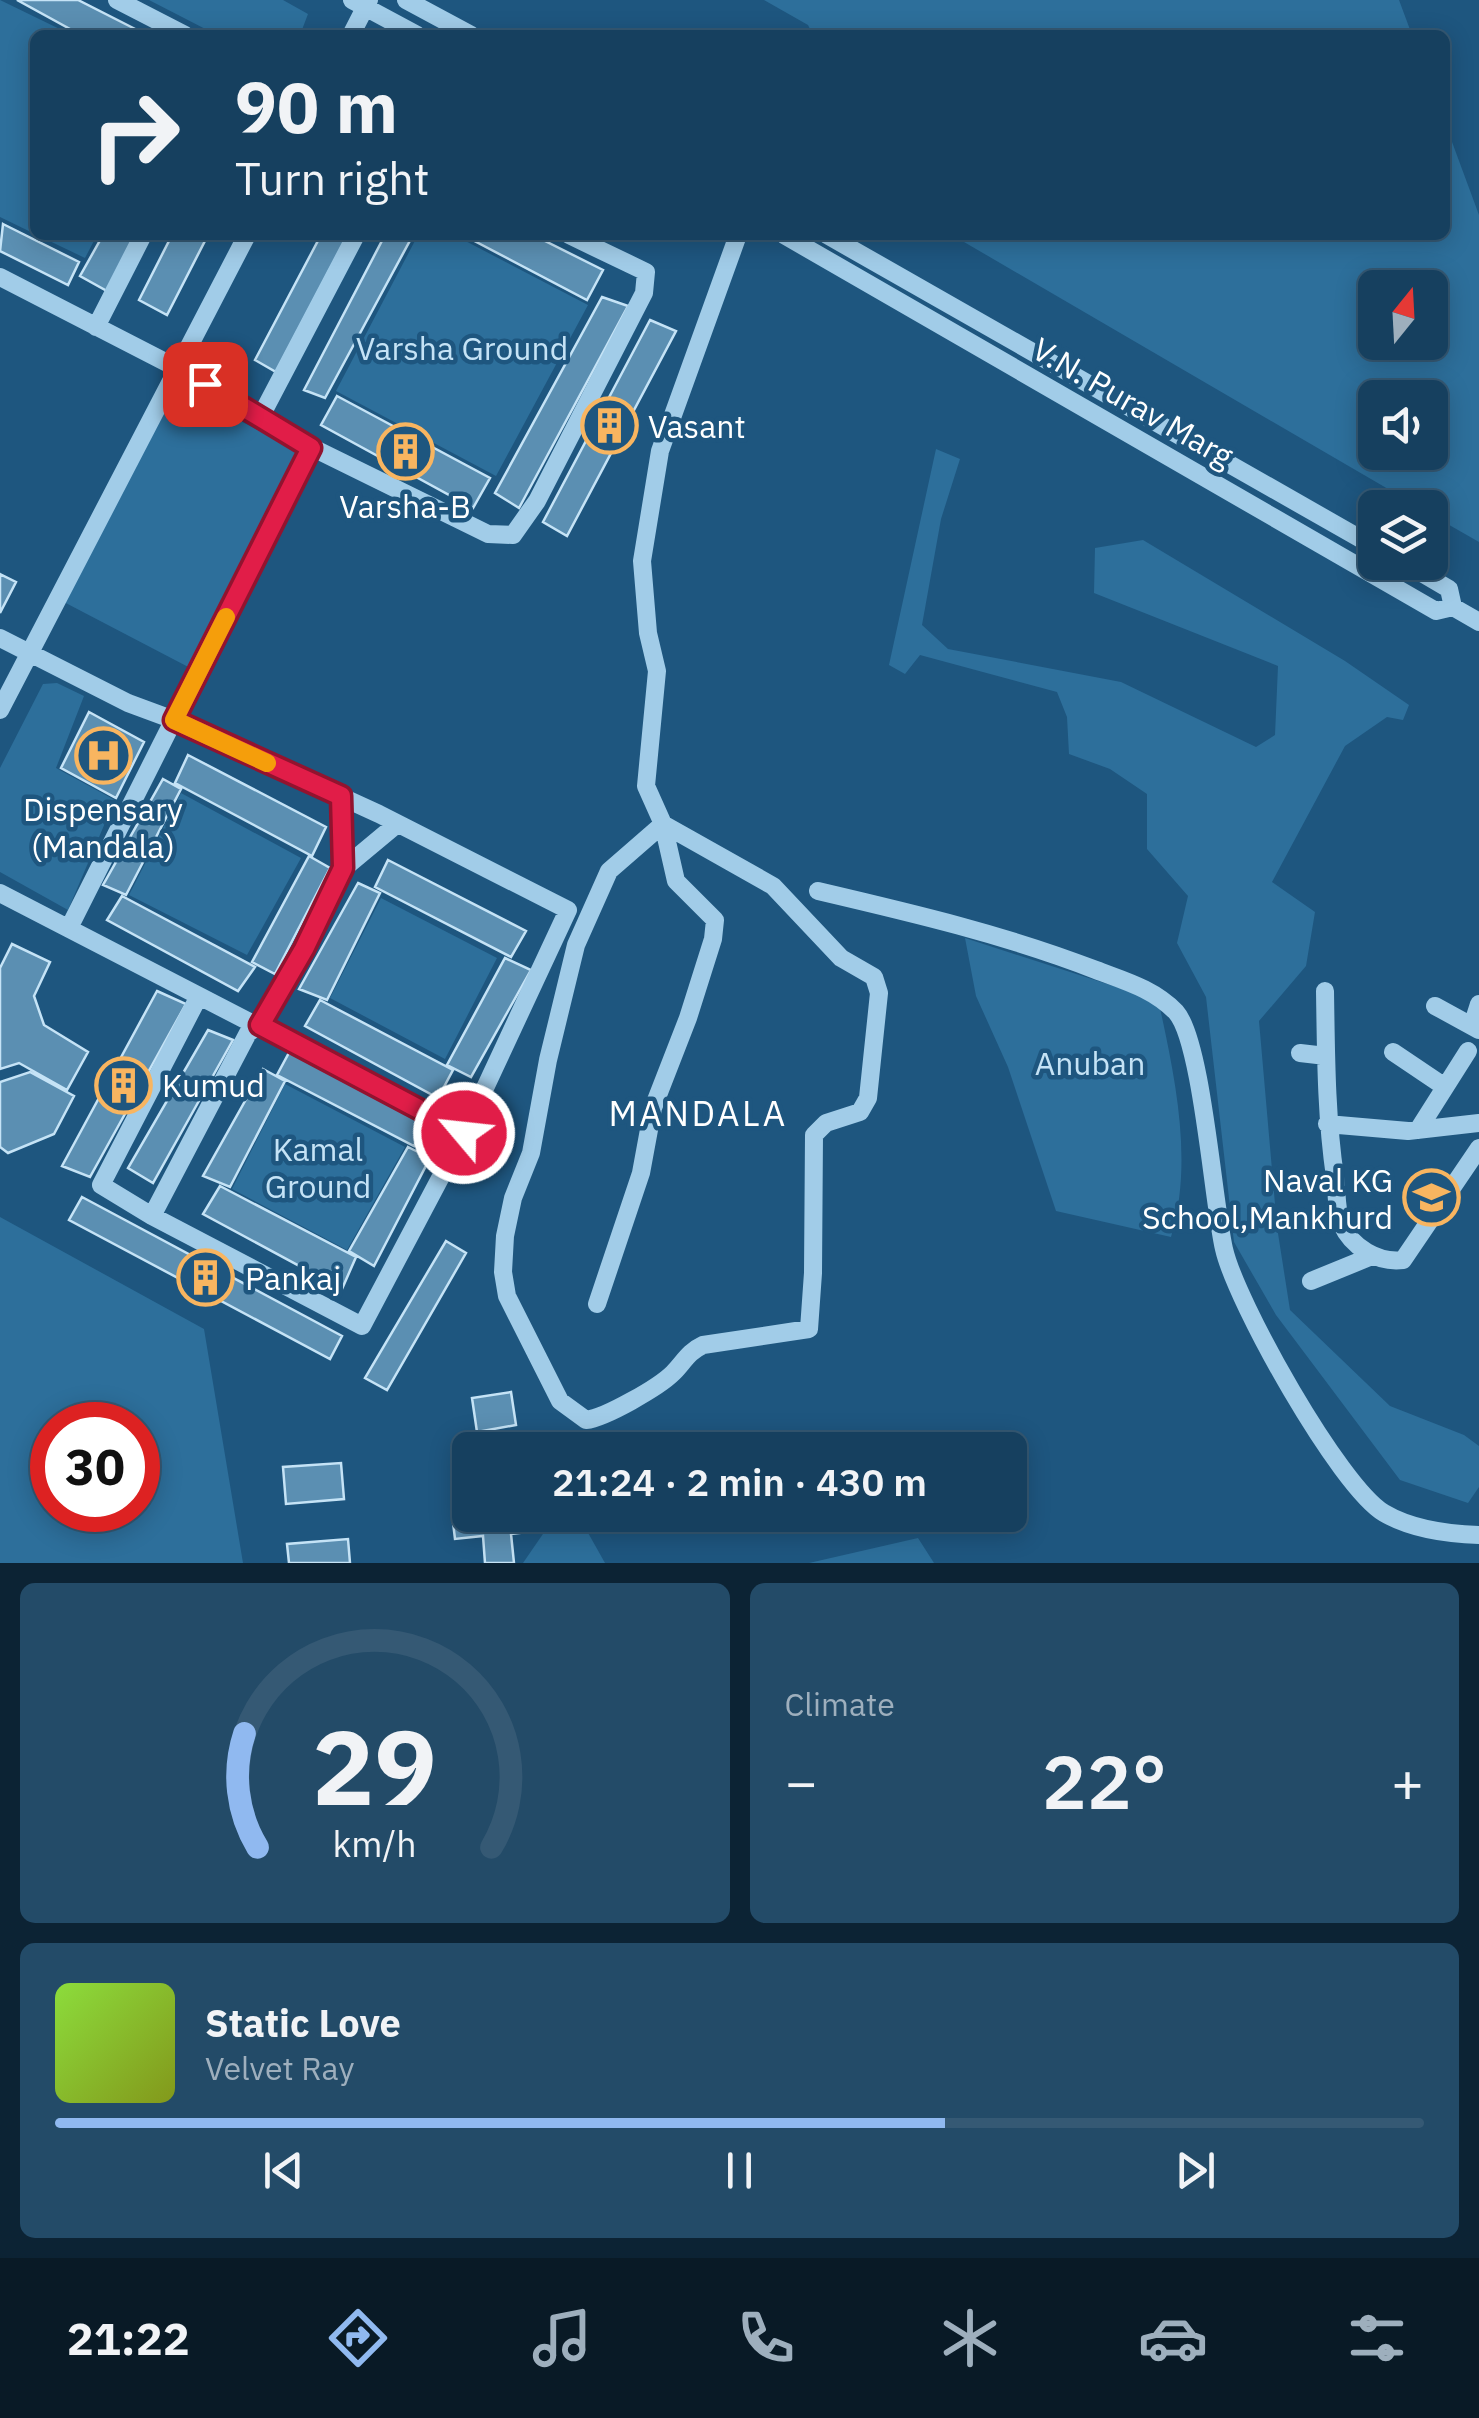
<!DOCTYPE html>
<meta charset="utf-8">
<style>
:root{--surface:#16405f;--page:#234b68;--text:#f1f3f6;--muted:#9eafbd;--line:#355974;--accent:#90b9f0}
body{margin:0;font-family:"IBM Plex Sans",sans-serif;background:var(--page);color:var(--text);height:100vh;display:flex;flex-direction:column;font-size:38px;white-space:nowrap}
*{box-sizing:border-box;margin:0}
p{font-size:32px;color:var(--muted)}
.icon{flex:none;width:55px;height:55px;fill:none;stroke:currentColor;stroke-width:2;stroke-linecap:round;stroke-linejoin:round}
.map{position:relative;height:1563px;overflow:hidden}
.panel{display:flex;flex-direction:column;gap:20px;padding:20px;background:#0c2334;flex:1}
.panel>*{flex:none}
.guide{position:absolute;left:30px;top:30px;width:1420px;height:210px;border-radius:15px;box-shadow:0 5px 25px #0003,0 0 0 2px var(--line);background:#16405f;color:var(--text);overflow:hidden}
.needle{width:65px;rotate:18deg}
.controls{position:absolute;left:1358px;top:270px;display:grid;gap:20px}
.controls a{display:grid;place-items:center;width:90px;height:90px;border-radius:15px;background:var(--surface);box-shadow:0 5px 25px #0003,0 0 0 2px var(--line);font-size:50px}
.speed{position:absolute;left:30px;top:1402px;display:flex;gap:20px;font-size:50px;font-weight:700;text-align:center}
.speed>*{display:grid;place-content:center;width:130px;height:130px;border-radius:50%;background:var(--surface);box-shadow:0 5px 25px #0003,0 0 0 2px var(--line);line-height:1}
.speed .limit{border:15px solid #d22;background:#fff;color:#111}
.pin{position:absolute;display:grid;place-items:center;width:85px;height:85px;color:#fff;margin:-42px;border-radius:20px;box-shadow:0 5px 15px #0006}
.me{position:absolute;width:110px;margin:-55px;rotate:298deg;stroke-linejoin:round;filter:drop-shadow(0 0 8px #0008)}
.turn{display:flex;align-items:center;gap:35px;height:210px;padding:0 40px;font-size:45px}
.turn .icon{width:130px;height:130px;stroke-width:2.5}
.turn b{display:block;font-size:70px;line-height:85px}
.big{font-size:75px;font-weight:600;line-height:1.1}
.panel .widget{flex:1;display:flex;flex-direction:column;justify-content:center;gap:15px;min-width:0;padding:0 35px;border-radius:15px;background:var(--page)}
.panel .dial{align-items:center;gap:0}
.dial svg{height:260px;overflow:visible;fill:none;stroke:var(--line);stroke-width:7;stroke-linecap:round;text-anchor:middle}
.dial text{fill:var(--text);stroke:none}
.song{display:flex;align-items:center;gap:30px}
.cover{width:120px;height:120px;border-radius:15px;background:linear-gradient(135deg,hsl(90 70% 55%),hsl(70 70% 35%))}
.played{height:10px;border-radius:5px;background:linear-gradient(90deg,var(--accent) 65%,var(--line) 65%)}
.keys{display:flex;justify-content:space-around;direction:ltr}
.heat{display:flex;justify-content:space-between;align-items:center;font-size:55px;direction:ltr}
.panel .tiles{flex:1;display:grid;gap:20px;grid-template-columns:1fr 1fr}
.widget:last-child{grid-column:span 2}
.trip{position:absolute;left:452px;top:1432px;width:575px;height:100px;border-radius:15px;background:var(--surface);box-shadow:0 5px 25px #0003,0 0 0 2px var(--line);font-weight:600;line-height:100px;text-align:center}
.tabs{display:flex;height:160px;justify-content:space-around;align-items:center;background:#091a26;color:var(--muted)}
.tabs .icon{width:70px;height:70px}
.tabs .current{color:var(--accent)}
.tabs b{font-size:45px;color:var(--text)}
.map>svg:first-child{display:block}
.green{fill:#2d6f9b;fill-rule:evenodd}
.building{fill:#5b8fb2;stroke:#c5e3f6;stroke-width:2.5}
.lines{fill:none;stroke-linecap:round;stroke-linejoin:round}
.minor{stroke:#a1cce8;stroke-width:18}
.route-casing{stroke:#92132f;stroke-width:25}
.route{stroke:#e11d48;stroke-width:18}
.slow{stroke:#f59e0b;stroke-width:18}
.labels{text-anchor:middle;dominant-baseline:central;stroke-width:9;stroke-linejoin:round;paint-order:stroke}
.park-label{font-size:32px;fill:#c5e3f6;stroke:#1e567f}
.street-label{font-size:32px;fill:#fff;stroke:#1e567f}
.poi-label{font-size:32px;fill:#fff;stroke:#1e567f;text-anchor:start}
.neighbourhood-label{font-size:35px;letter-spacing:2.5px;fill:#fff;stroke:#1e567f}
</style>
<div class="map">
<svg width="1479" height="1563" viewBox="0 0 1479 1563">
<rect width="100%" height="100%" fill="#1e567f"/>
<path class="green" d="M 0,0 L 72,35 L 35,35 L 35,234 L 0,217 Z
M 149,0 L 283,0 L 308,14 L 300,35 L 217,35 Z
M 764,0 L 1399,0 L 1412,35 L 813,35 L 808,25 Z
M 1445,123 L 1479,215 L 1479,542 L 1430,514 L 1430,508 L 1419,507 L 952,235 L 1445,235 ZM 1375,288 L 1430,288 L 1430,342 L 1375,342 ZM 1375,398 L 1430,398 L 1430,452 L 1375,452 Z
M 37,235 L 97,235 L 85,258 Z
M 418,235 L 454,235 L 588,305 L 496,476 L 336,391 Z
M 172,386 L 303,453 L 196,671 L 60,600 Z
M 936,449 L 960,459 L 941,519 L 922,625 L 948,649 L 1121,682 L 1256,747 L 1275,735 L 1278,666 L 1094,593 L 1095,548 L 1143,540 L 1345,661 L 1409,705 L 1403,720 L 1387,717 L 1345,746 L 1272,882 L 1315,912 L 1306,966 L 1259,1021 L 1277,1227 L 1290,1310 L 1390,1406 L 1464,1435 L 1479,1446 L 1479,1487 L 1468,1503 L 1400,1480 L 1276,1315 L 1234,1242 L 1206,997 L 1177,943 L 1188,896 L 1147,849 L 1147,794 L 1110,769 L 1069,754 L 1067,717 L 1057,692 L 920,655 L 905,674 L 889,665 Z
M 57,683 L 84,696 L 56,768 L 124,805 L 118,814 L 105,823 L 68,910 L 0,872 L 0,768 L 43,684 Z
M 181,793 L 301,858 L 247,955 L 129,895 Z
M 381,898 L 497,958 L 445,1059 L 330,998 Z
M 965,938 L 1132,992 L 1160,1008 C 1176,1082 1193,1164 1171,1237 L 1056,1211 L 1008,1067 L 976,996 Z
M 285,1084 L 405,1147 L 347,1250 L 232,1189 Z
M 0,1217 L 204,1329 L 243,1563 L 0,1563 ZM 52,1425 L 138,1425 L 138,1510 L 52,1510 Z
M 556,1515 L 578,1515 L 605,1563 L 523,1563 Z
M 918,1538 L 934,1563 L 809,1563 Z"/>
<path class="building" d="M 17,0 L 78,0 L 147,35 L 81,35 Z
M 3,224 L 79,262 L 68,285 L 0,251 Z
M 103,235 L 135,235 L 107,291 L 80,276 Z
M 172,235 L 208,235 L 167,315 L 139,300 Z
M 321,235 L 348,235 L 276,372 L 255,360 Z
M 385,235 L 413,235 L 325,398 L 304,390 Z
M 463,235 L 533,235 L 603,270 L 587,300 Z
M 602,297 L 628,306 L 519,508 L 495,493 Z
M 650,320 L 676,331 L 567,536 L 543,522 Z
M 337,396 L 490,478 L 473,508 L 321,425 Z
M 0,574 L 16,582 L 0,613 Z
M 89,712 L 144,742 L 116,798 L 61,768 Z
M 188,755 L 326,827 L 312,856 L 175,783 Z
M 163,779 L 181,789 L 126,895 L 103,885 Z
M 309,856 L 330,868 L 275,974 L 252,962 Z
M 388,860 L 526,931 L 511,957 L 375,887 Z
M 358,883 L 380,893 L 327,1000 L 299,989 Z
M 122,896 L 255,967 L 238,991 L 107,920 Z
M 12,944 L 50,962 L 34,996 L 44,1025 L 88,1052 L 67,1090 L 19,1063 L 0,1069 L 0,968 Z
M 505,958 L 531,970 L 471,1077 L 447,1065 Z
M 157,991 L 186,1004 L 90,1177 L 62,1166 Z
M 320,1000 L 453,1070 L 438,1098 L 305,1026 Z
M 208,1030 L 233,1040 L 153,1183 L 128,1168 Z
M 291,1049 L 429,1121 L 414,1146 L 277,1075 Z
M 263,1069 L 285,1081 L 230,1187 L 203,1176 Z
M 30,1072 L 74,1096 L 54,1134 L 8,1153 L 0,1147 L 0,1082 Z
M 408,1147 L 430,1158 L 374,1266 L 349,1251 Z
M 220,1186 L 356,1257 L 342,1289 L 203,1214 Z
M 82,1197 L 342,1336 L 330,1359 L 69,1220 Z
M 446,1241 L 466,1253 L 387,1390 L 365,1378 Z
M 511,1392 L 516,1425 L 477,1432 L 472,1398 Z
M 341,1463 L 344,1499 L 286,1504 L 283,1467 Z
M 470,1512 L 470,1515 L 535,1515 L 536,1531 L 511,1534 L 514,1563 L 485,1563 L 483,1536 L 455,1539 L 452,1514 Z
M 348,1539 L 350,1563 L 289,1563 L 287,1544 Z"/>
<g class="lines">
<path class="minor" d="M 117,0 L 185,35
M 352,0 L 417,35
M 406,0 L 471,35
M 351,35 L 369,0
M 784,235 L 1436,611 L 1453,607 L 1479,622
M 827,235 L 1375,547
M 0,277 L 177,368 L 311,447 L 488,534 L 513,535 L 537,501 L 644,293 L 646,272 L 569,235
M 96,327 L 143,235
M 261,416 L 356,235
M 1403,562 L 1449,589 L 1453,607
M 0,638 L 128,703 L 174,720 L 379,814 L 568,910 L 464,1133 L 362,1326 L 152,1216 L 101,1185 L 199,996
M 0,710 L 247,235
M 663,824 L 773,886 L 841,958 L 874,977 L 879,993 L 868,1098 L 860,1112 L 826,1123 L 814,1135 L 813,1273 L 809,1329 L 703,1345 C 688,1352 684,1362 673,1373 C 659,1387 605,1418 586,1420 L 560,1401 L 507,1296 L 503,1272 L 505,1236 L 513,1198 L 531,1153 L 548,1060 L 576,945 L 609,871 Z
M 343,869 L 397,824
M 818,891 C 912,913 1006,935 1096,970 C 1125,981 1154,989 1176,1012 C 1202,1041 1213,1202 1224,1249 C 1236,1302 1339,1486 1384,1513 C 1411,1529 1448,1534 1479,1535
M 0,893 L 464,1133
M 69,928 L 311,447
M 1325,991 C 1326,1054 1326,1115 1335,1177 C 1337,1191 1336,1210 1341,1223 C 1352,1248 1378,1263 1403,1260 L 1479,1148
M 1435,1006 L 1479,1030
M 1472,1026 L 1479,1004
M 1393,1052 L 1445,1087
M 1300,1053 L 1326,1056
M 1327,1124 L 1408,1131 L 1479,1123
M 1418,1130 L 1468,1051
M 152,1216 L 248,1033 L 260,1025 L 343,869 L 341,796
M 1311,1281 L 1372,1256
M 597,1304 L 641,1173 L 653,1108 L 688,1018 L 713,939 L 715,920 L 676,881 L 663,824 L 646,786 L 657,671 L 648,633 L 642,561 L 660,451 L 738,235"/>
</g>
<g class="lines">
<defs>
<path id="route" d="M 205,384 L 311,448 L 174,720 L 341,796 L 343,868 L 304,949 L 260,1025 L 464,1133"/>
</defs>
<use href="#route" class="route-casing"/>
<use href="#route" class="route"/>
<path class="slow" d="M 226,617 L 174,720 L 267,763"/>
</g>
<defs>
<symbol id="building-ring" viewBox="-11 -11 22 22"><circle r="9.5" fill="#1e567f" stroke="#f8b560" stroke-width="1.5"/><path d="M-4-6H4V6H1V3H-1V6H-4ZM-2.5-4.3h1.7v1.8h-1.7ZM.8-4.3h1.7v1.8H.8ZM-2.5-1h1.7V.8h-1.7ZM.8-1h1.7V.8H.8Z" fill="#f8b560"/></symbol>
<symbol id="hospital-ring" viewBox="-11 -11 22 22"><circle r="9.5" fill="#1e567f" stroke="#f8b560" stroke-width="1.5"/><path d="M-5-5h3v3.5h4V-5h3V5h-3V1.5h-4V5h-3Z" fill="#f8b560"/></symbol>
<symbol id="university-ring" viewBox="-11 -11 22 22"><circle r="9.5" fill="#1e567f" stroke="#f8b560" stroke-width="1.5"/><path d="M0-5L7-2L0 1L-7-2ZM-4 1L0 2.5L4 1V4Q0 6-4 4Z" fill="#f8b560"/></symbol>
</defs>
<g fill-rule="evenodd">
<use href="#building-ring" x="578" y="394" width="63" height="63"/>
<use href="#building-ring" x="374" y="420" width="63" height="63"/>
<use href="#hospital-ring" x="72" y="724" width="63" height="63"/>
<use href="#building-ring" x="92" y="1054" width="63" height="63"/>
<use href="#university-ring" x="1400" y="1166" width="63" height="63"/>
<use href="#building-ring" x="174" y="1246" width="63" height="63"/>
</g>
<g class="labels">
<g class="park-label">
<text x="462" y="348">Varsha Ground</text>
<text x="1090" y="1063">Anuban</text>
<text x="318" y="1149">Kamal<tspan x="318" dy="37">Ground</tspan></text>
</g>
<g class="street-label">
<text transform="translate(1133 402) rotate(30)">V.N. Purav Marg</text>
</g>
<g class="poi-label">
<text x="648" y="426">Vasant</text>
<text x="405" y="506" text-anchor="middle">Varsha-B</text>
<text x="103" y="809" text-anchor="middle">Dispensary<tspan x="103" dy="37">(Mandala)</tspan></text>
<text x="162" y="1085">Kumud</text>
<text x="1393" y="1180" text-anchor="end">Naval KG<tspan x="1393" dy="37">School,Mankhurd</tspan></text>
<text x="245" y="1278">Pankaj</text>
</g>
<g class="neighbourhood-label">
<text x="698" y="1113">MANDALA</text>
</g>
</g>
</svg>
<div class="controls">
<a><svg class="needle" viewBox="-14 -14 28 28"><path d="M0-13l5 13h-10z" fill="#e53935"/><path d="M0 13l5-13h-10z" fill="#9eafbd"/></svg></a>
<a><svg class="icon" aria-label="sound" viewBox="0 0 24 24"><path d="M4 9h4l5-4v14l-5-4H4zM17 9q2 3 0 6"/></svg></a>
<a><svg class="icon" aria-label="layers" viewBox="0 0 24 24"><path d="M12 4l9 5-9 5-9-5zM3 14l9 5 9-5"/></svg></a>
</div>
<div class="speed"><div class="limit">30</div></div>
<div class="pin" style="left:205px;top:384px;background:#d93025"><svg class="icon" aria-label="arrive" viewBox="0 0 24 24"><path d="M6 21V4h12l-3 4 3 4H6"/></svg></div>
<svg class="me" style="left:464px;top:1133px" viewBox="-20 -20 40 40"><circle r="17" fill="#e11d48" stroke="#fff" stroke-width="3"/><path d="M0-11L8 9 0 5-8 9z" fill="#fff"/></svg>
<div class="trip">21:24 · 2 min · 430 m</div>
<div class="guide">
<div class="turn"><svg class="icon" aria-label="right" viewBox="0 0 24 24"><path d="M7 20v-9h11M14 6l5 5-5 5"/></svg><div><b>90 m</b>Turn right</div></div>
</div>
</div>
<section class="panel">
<div class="tiles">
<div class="widget dial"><svg viewBox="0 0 100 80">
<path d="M14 69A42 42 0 1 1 86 69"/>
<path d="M14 69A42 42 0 0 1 10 34" stroke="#90b9f0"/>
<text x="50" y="56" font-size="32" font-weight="700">29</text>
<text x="50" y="72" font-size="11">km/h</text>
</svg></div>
<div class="widget"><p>Climate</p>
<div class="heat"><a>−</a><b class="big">22°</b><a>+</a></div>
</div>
<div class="widget">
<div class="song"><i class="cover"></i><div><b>Static Love</b><p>Velvet Ray</p></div></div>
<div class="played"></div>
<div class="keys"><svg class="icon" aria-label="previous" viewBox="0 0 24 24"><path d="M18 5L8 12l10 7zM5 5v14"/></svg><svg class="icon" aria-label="pause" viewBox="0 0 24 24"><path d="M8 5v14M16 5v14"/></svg><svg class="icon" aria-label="next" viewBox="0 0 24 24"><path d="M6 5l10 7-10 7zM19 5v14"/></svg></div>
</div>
</div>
</section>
<nav class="tabs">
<b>21:22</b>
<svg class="icon current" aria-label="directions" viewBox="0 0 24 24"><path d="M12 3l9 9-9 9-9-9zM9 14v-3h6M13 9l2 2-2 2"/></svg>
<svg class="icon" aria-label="music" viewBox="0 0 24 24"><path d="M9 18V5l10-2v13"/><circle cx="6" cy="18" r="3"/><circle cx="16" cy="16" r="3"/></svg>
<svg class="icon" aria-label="phone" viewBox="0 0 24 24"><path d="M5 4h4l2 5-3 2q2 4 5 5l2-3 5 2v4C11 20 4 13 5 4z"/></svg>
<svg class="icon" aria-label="climate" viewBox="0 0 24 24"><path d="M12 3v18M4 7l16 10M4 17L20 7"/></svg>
<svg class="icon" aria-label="car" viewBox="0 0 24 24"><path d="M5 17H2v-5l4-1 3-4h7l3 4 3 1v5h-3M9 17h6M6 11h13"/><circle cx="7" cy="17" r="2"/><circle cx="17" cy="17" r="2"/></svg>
<svg class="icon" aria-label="filters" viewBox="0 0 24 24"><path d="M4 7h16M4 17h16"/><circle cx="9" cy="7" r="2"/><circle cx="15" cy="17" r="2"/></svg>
</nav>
